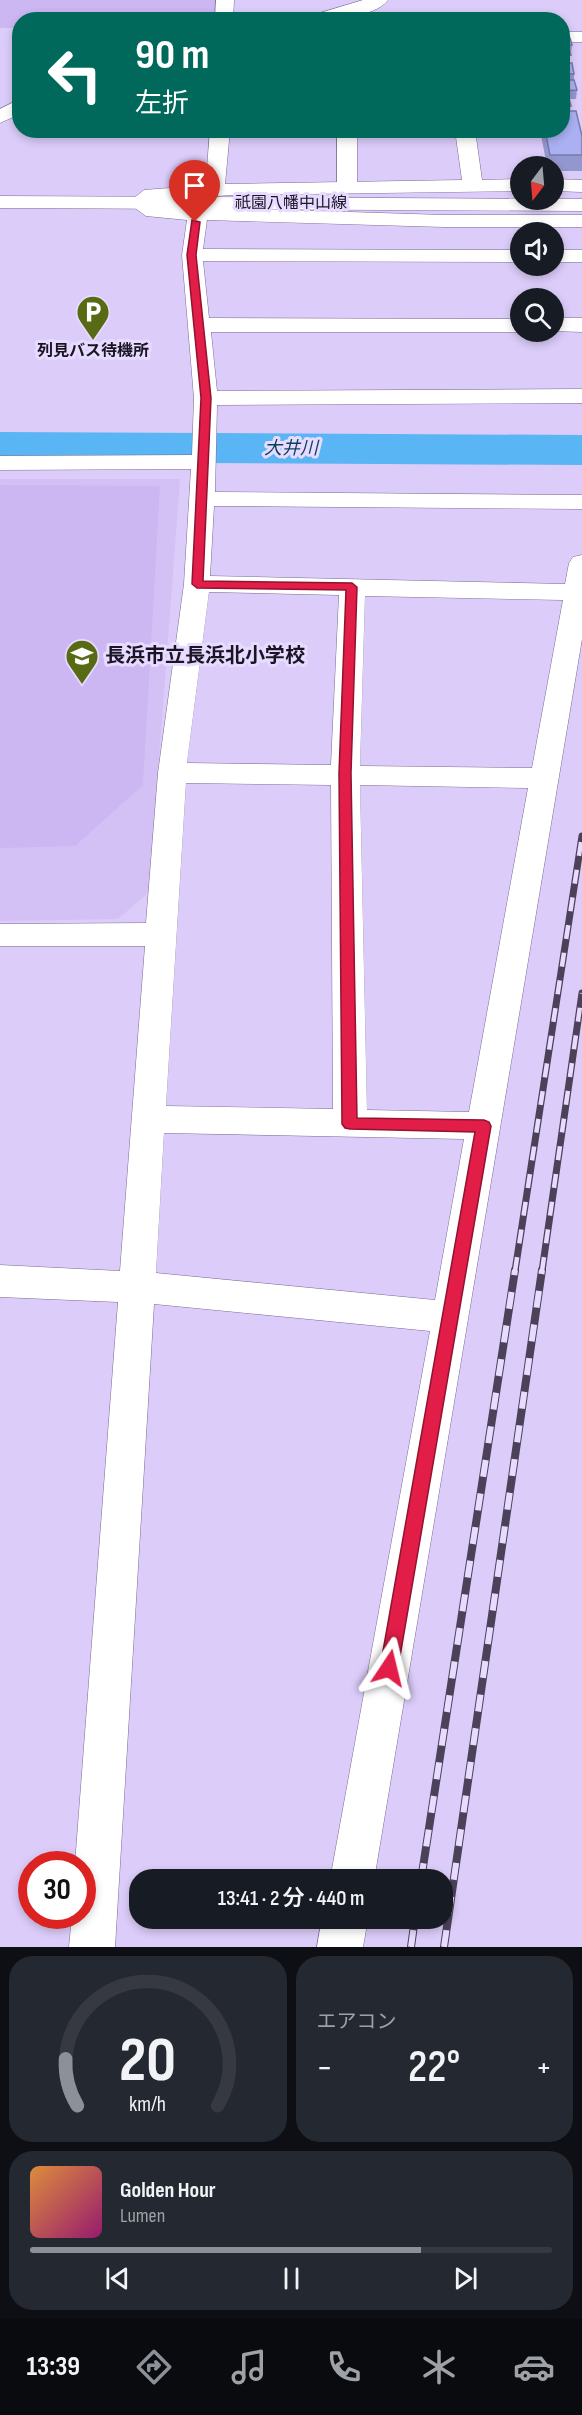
<!DOCTYPE html>
<html lang="ja">
<meta charset="utf-8">
<style>
:root{--surface:#171b24;--page:#242831;--text:#f1f3f6;--muted:#9ea1a6;--line:#363941;--accent:#8c9099}
body{margin:0;font-family:"Sofia Sans Condensed","Noto Sans JP",sans-serif;background:var(--page);color:var(--text);height:100vh;display:flex;flex-direction:column;font-size:22px;white-space:nowrap}
*{box-sizing:border-box;margin:0}
p{font-size:20px;color:var(--muted)}
.icon{flex:none;width:33px;height:33px;fill:none;stroke:currentColor;stroke-width:2;stroke-linecap:round;stroke-linejoin:round}
.map{position:relative;height:1947px;overflow:hidden}
.drawer{display:flex;flex-direction:column;gap:9px;padding:9px;background:#0d0f14;flex:1}
.drawer>*{flex:none}
.hud{position:absolute;left:12px;top:12px;width:558px;height:126px;border-radius:24px;box-shadow:0 3px 9px #0003;background:#00695c;color:#fff;overflow:hidden}
.needle{width:39px;rotate:196deg}
.fabs{position:absolute;left:510px;top:156px;display:grid;gap:12px}
.fabs a{display:grid;place-items:center;width:54px;height:54px;border-radius:50%;background:var(--surface);box-shadow:0 3px 9px #0003;font-size:30px}
.speed{position:absolute;left:18px;top:1851px;display:flex;gap:12px;font-size:30px;font-weight:700;text-align:center}
.speed>*{display:grid;place-content:center;width:78px;height:78px;border-radius:50%;background:var(--surface);box-shadow:0 3px 9px #0003;line-height:1}
.speed .limit{border:9px solid #d22;background:#fff;color:#111}
.pin{position:absolute;display:grid;place-items:center;width:51px;height:51px;color:#fff;margin:-62px -26px;border-radius:50% 50% 50% 0;rotate:-45deg;box-shadow:0 0 6px #0007}
.pin .icon{rotate:45deg}
.me{position:absolute;width:66px;margin:-33px;rotate:10deg;stroke-linejoin:round;filter:drop-shadow(0 0 4px #0008)}
.turn{display:flex;align-items:center;gap:21px;height:126px;padding:0 24px;font-size:27px}
.turn .icon{width:78px;height:78px;stroke-width:2.5}
.turn b{display:block;font-size:42px;line-height:51px}
.big{font-size:45px;font-weight:600;line-height:1.1}
.drawer .widget{flex:1;display:flex;flex-direction:column;justify-content:center;gap:9px;min-width:0;padding:0 21px;border-radius:24px;background:var(--page)}
.drawer .dial{align-items:center;gap:0}
.dial svg{height:156px;overflow:visible;fill:none;stroke:var(--line);stroke-width:7;stroke-linecap:round;text-anchor:middle}
.dial text{fill:var(--text);stroke:none}
.song{display:flex;align-items:center;gap:18px}
.cover{width:72px;height:72px;border-radius:9px;background:linear-gradient(135deg,hsl(30 70% 55%),hsl(320 70% 35%))}
.played{height:6px;border-radius:3px;background:linear-gradient(90deg,var(--accent) 75%,var(--line) 75%)}
.keys{display:flex;justify-content:space-around;direction:ltr}
.heat{display:flex;justify-content:space-between;align-items:center;font-size:33px;direction:ltr}
.drawer .tiles{flex:1;display:grid;gap:9px;grid-template-columns:1fr 1fr}
.widget:last-child{grid-column:span 2}
.trip{position:absolute;left:129px;top:1869px;width:324px;height:60px;border-radius:24px;background:var(--surface);box-shadow:0 3px 9px #0003;font-weight:600;line-height:60px;text-align:center}
.tabs{display:flex;height:96px;justify-content:space-around;align-items:center;background:#090b0e;color:var(--muted)}
.tabs .icon{width:42px;height:42px}
.tabs .selected{color:var(--accent)}
.tabs b{font-size:27px;color:var(--text)}
.map>svg:first-child{display:block}
.built{fill:#d3c1f5}
.green{fill:#ccb7f3}
.lines{fill:none;stroke-linecap:round;stroke-linejoin:round}
.river{fill:#59b5f3;fill-rule:evenodd}
.street-casing{stroke:#7a6b94;stroke-width:1}
.secondary-casing{stroke:#7a6b94;stroke-width:1}
.street{fill:#fff;fill-rule:evenodd}
.secondary{fill:#fff;fill-rule:evenodd}
.rail-far1-casing{stroke:#4b425a;stroke-width:7}
.rail-casing{stroke:#4b425a;stroke-width:8}
.rail-far1{stroke:#e7dbff;stroke-width:4.5;stroke-dasharray:14;stroke-linecap:butt}
.rail{stroke:#e7dbff;stroke-width:6;stroke-dasharray:17;stroke-linecap:butt}
.wall{fill:#9397d0}
.building{fill:#abb0f2;stroke:#787ba9;stroke-width:1.5}
.route{fill:#e11d48;stroke:#92132f;stroke-width:1.5}
.labels{text-anchor:middle;dominant-baseline:central;stroke-width:6;stroke-linejoin:round;paint-order:stroke}
.far-street-label{font-size:16px;fill:#1a1424;stroke:#e7dbff}
.far-poi-label{font-size:16px;font-weight:bold;fill:#1a1424;stroke:#e7dbff}
.far-water-label{font-size:18px;font-style:italic;fill:#0a3f5d;stroke:#e7dbff}
.poi-label{font-size:20px;font-weight:bold;fill:#1a1424;stroke:#e7dbff;text-anchor:start}
</style>
<div class="map">
<svg width="582" height="1947" viewBox="0 0 582 1947">
<rect width="100%" height="100%" fill="#dbccf9"/>
<path class="built" d="M 0,479 L 180,479 L 149,892 L 118,919 L 0,921 Z"/>
<path class="green" d="M 0,0 L 221,0 L 220,19 L 20,20 L 19,28 L 0,28 Z
M 0,485 L 160,486 L 143,785 L 75,846 L 0,848 Z"/>
<g class="lines">
<path class="river" d="M 0,432 L 582,435 L 582,465 L 0,462 Z"/>
<defs>
<path id="street" d="M 216,0 L 234,0 L 233,20 L 215,20 Z
M 562,32 L 582,32 L 582,42 L 562,42 Z
M 210,130 L 230,130 L 225,184 L 462,180 L 455,130 L 475,130 L 482,180 L 520,179 L 520,191 L 232,195 L 156,200 L 152,203 L 158,206 L 444,215 L 582,215 L 582,227 L 444,227 L 207,220 L 203,249 L 520,250 L 520,262 L 203,261 L 209,318 L 520,319 L 520,332 L 211,332 L 217,391 L 582,389 L 582,403 L 217,405 L 215,492 L 582,495 L 582,509 L 214,506 L 210,576 L 565,584 L 569,563 L 573,557 L 582,555 L 582,639 L 374,1880 L 330,1880 L 430,1331 L 154,1304 L 115,1947 L 69,1947 L 72,1916 L 82,1916 L 82,1864 L 75,1864 L 118,1302 L 0,1297 L 0,1265 L 120,1271 L 145,946 L 0,946 L 0,924 L 146,923 L 158,773 L 184,584 L 191,469 L 0,470 L 0,456 L 192,455 L 194,398 L 182,255 L 187,220 L 146,216 L 128,203 L 144,190 L 183,187 L 206,180 ZM 209,592 L 339,595 L 331,765 L 187,763 ZM 365,596 L 563,600 L 532,768 L 360,766 ZM 186,783 L 331,785 L 333,1109 L 166,1106 ZM 360,785 L 528,788 L 469,1112 L 367,1110 ZM 164,1133 L 464,1139 L 435,1300 L 156,1273 Z
M 554,179 L 582,180 L 582,192 L 554,191 Z
M 554,250 L 582,250 L 582,262 L 554,262 Z
M 554,318 L 582,318 L 582,332 L 554,331 Z
M 322,1918 L 368,1918 L 363,1947 L 317,1947 Z"/>
<path id="secondary" d="M 363,0 L 388,0 C 375,18 328,20 307,20 L 310,16 Z
M 20,99 L 20,114 L 0,123 L 0,109 Z
M 337,130 L 357,130 L 357,187 L 354,191 L 347,193 L 340,191 L 337,187 Z
M 0,196 L 582,199 L 582,211 L 0,208 Z"/>
</defs>
<use href="#street" class="street-casing"/>
<use href="#secondary" class="secondary-casing"/>
<use href="#street" class="street"/>
<use href="#secondary" class="secondary"/>
<defs>
<path id="rail-far1" d="M 515,1271 L 582,836
M 542,1271 L 582,993"/>
<path id="rail" d="M 421,1880 L 515,1270
M 411,1947 L 415,1918
M 444,1947 L 542,1270"/>
</defs>
<use href="#rail-far1" class="rail-far1-casing"/>
<use href="#rail" class="rail-casing"/>
<use href="#rail-far1" class="rail-far1"/>
<use href="#rail" class="rail"/>
</g>
<path class="wall" d="M 562,37 L 572,45 L 571,54 L 570,54 L 570,63 L 574,74 L 574,80 L 577,90 L 576,99 L 569,99 L 571,106 L 570,111 L 582,136 L 582,171 L 554,171 L 554,166 L 547,166 L 540,130 L 562,130 Z"/>
<path class="building" d="M 562,37 L 570,38 L 572,45 L 565,45 L 568,47 L 571,55 L 562,56 Z
M 562,63 L 572,63 L 574,74 L 562,74 Z
M 562,80 L 574,80 L 577,90 L 562,91 Z
M 562,98 L 569,98 L 571,106 L 562,106 Z
M 562,111 L 576,111 L 582,136 L 582,155 L 550,155 L 545,130 L 562,130 Z"/>
<path class="route" d="M 192,220 L 200,222 L 196,255 L 211,398 L 203,581 L 352,583 L 357,587 L 351,773 L 357,1118 L 484,1120 L 489,1122 L 491,1126 L 398,1668 L 395,1675 L 389,1677 L 383,1675 L 380,1668 L 475,1132 L 350,1129 L 345,1128 L 342,1124 L 339,773 L 346,590 L 197,588 L 192,584 L 201,398 L 187,255 Z"/>
<defs>
<symbol id="parking-pin" viewBox="-11 -11 22 30"><path d="M0 17L-7.5 6A9.5 9.5 0 1 1 7.5 6Z" fill="#596a15" stroke="#e7dbff"/><path d="M-3.5-5.5H1a3.5 3.5 0 0 1 0 7H-1V5.5H-3.5ZM-1-3.4V-.6H.8a1.4 1.4 0 0 0 0-2.8Z" fill="#fff"/></symbol>
<symbol id="school-pin" viewBox="-11 -11 22 30"><path d="M0 17L-7.5 6A9.5 9.5 0 1 1 7.5 6Z" fill="#596a15" stroke="#e7dbff"/><path d="M0-5L7-2L0 1L-7-2ZM-4 1L0 2.5L4 1V4Q0 6-4 4Z" fill="#fff"/></symbol>
</defs>
<g fill-rule="evenodd">
<use href="#parking-pin" x="74" y="293" width="38" height="52"/>
<use href="#school-pin" x="63" y="637" width="38" height="52"/>
</g>
<g class="labels">
<g class="far-street-label">
<text x="291" y="203">祇園八幡中山線</text>
</g>
<g class="far-poi-label">
<text x="93" y="351">列見バス待機所</text>
</g>
<g class="far-water-label">
<text x="291" y="448">大井川</text>
</g>
<g class="poi-label">
<text x="105" y="656">長浜市立長浜北小学校</text>
</g>
</g>
</svg>
<div class="fabs">
<a><svg class="needle" viewBox="-14 -14 28 28"><path d="M0-13l5 13h-10z" fill="#e53935"/><path d="M0 13l5-13h-10z" fill="#9ea1a6"/></svg></a>
<a><svg class="icon" aria-label="sound" viewBox="0 0 24 24"><path d="M4 9h4l5-4v14l-5-4H4zM17 9q2 3 0 6"/></svg></a>
<a><svg class="icon" aria-label="search" viewBox="0 0 24 24"><circle cx="10" cy="10" r="6"/><path d="M15 15l6 6"/></svg></a>
</div>
<div class="speed"><div class="limit">30</div></div>
<div class="pin" style="left:195px;top:222px;background:#d93025"><svg class="icon" aria-label="arrive" viewBox="0 0 24 24"><path d="M6 21V4h12l-3 4 3 4H6"/></svg></div>
<svg class="me" style="left:389px;top:1668px" viewBox="-20 -20 40 40"><path d="M0-17L14 15 0 8-14 15z" fill="#e11d48" stroke="#fff" stroke-width="4"/></svg>
<div class="trip">13:41 · 2 分 · 440 m</div>
<div class="hud">
<div class="turn"><svg class="icon" aria-label="left" viewBox="0 0 24 24"><path d="M17 20v-9H6M10 6l-5 5 5 5"/></svg><div><b>90 m</b>左折</div></div>
</div>
</div>
<section class="drawer">
<div class="tiles">
<div class="widget dial"><svg viewBox="0 0 100 80">
<path d="M14 69A42 42 0 1 1 86 69"/>
<path d="M14 69A42 42 0 0 1 8 45" stroke="#8c9099"/>
<text x="50" y="56" font-size="32" font-weight="700">20</text>
<text x="50" y="72" font-size="11">km/h</text>
</svg></div>
<div class="widget"><p>エアコン</p>
<div class="heat"><a>−</a><b class="big">22°</b><a>+</a></div>
</div>
<div class="widget">
<div class="song"><i class="cover"></i><div><b>Golden Hour</b><p>Lumen</p></div></div>
<div class="played"></div>
<div class="keys"><svg class="icon" aria-label="previous" viewBox="0 0 24 24"><path d="M18 5L8 12l10 7zM5 5v14"/></svg><svg class="icon" aria-label="pause" viewBox="0 0 24 24"><path d="M8 5v14M16 5v14"/></svg><svg class="icon" aria-label="next" viewBox="0 0 24 24"><path d="M6 5l10 7-10 7zM19 5v14"/></svg></div>
</div>
</div>
</section>
<nav class="tabs">
<b>13:39</b>
<svg class="icon selected" aria-label="directions" viewBox="0 0 24 24"><path d="M12 3l9 9-9 9-9-9zM9 14v-3h6M13 9l2 2-2 2"/></svg>
<svg class="icon" aria-label="music" viewBox="0 0 24 24"><path d="M9 18V5l10-2v13"/><circle cx="6" cy="18" r="3"/><circle cx="16" cy="16" r="3"/></svg>
<svg class="icon" aria-label="phone" viewBox="0 0 24 24"><path d="M5 4h4l2 5-3 2q2 4 5 5l2-3 5 2v4C11 20 4 13 5 4z"/></svg>
<svg class="icon" aria-label="climate" viewBox="0 0 24 24"><path d="M12 3v18M4 7l16 10M4 17L20 7"/></svg>
<svg class="icon" aria-label="car" viewBox="0 0 24 24"><path d="M5 17H2v-5l4-1 3-4h7l3 4 3 1v5h-3M9 17h6M6 11h13"/><circle cx="7" cy="17" r="2"/><circle cx="17" cy="17" r="2"/></svg>
</nav>
